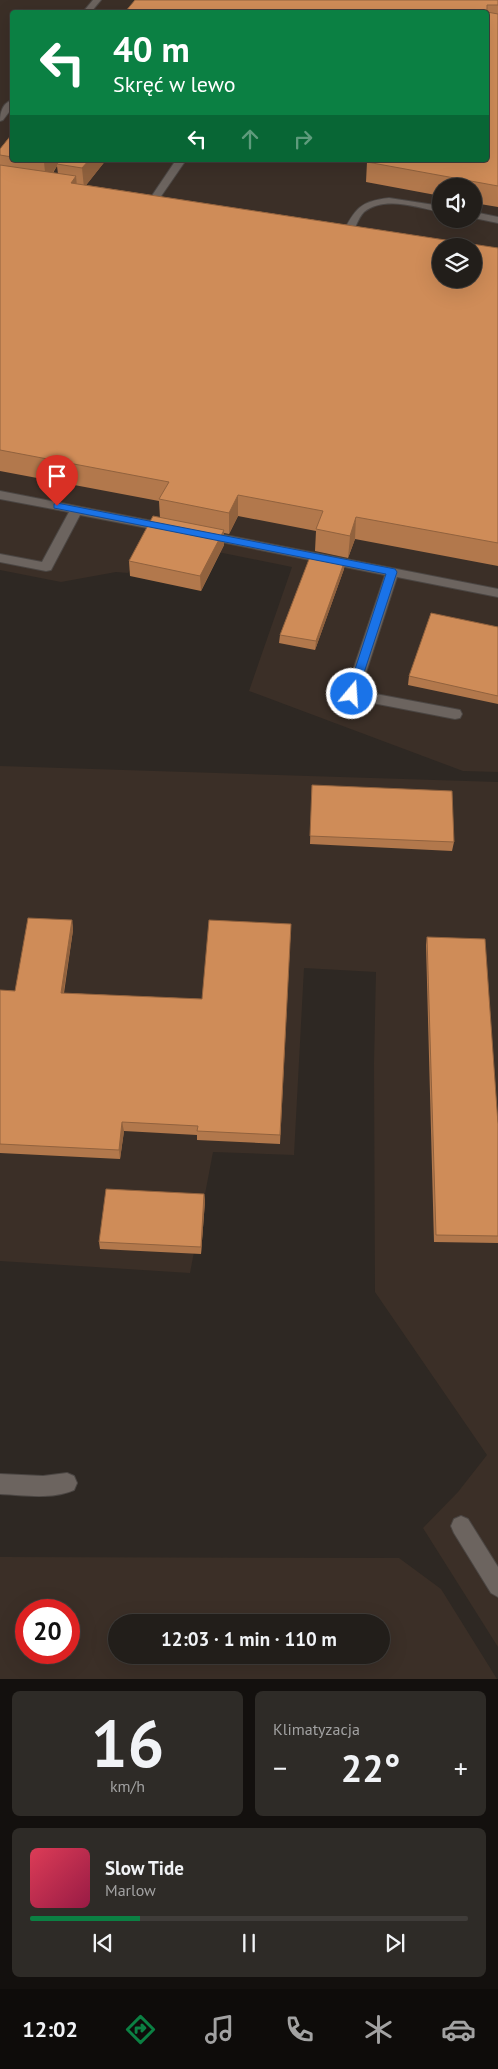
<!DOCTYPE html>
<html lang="pl">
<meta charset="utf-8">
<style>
:root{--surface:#221e1a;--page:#2e2b27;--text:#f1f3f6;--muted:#a2a2a2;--line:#3f3c39;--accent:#0b8043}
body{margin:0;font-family:"PT Sans",sans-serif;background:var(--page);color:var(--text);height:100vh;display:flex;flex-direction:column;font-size:19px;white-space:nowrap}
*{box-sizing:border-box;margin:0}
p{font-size:16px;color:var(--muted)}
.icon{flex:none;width:28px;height:28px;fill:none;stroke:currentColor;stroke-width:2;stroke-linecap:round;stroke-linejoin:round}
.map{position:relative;height:1679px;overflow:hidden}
.sheet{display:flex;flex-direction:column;gap:12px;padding:12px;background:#13100e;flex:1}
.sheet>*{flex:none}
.guide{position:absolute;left:10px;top:10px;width:479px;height:152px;border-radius:5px;box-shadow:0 5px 20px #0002,0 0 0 1px var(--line);background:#0b8043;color:#fff;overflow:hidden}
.tools{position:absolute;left:432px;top:178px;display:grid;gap:10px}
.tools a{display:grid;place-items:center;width:50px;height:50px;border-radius:50%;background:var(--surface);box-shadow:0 5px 20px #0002,0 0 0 1px var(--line);font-size:25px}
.speed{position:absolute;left:15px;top:1599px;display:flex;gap:10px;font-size:25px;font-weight:700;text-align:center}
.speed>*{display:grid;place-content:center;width:65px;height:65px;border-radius:50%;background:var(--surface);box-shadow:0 5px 20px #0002,0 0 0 1px var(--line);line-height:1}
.speed .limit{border:8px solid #d22;background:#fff;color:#111}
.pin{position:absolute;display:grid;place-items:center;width:42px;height:42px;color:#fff;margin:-51px -21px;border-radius:50% 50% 50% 0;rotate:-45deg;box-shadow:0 0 5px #0007}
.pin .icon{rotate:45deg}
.me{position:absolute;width:55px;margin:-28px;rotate:18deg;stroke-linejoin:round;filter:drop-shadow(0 0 4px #0008)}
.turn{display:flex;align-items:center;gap:18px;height:105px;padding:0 20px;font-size:22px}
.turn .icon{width:65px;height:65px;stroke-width:2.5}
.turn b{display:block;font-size:35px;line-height:42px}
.lanes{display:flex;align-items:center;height:48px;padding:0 20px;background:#0003;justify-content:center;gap:25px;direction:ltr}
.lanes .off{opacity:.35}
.big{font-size:38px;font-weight:700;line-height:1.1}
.sheet .tile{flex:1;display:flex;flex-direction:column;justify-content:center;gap:8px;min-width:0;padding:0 18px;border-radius:8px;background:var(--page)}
.sheet .dial{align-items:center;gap:0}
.dial b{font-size:65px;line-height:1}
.song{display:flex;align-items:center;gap:15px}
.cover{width:60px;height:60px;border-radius:8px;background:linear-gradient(135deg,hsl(350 70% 55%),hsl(340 70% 35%))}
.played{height:5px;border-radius:2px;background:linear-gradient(90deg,var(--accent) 25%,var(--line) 25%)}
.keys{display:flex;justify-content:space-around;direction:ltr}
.heat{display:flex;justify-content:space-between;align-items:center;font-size:28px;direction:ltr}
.sheet .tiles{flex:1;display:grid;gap:12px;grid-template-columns:1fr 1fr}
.tile:last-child{grid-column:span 2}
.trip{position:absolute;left:108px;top:1614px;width:282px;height:50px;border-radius:25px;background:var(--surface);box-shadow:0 5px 20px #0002,0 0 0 1px var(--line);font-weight:700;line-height:50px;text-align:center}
.dock{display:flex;height:80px;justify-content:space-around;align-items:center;background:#0e0c0a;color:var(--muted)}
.dock .icon{width:35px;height:35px}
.dock .on{color:var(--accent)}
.dock b{font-size:22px;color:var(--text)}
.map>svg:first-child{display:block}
.built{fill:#3b2f27;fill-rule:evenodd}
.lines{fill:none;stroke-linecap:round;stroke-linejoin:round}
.lane-casing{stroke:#4b4643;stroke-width:2}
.street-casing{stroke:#4b4643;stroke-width:2}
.lane{fill:#6c645f;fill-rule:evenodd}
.street{fill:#6c645f;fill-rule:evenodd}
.wall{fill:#b2784c;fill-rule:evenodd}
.shaded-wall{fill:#91623e}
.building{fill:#cf8c58;stroke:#91623e;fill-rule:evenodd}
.route{fill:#1a73e8;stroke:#114b97}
</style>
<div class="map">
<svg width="498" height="1679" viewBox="0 0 498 1679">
<rect width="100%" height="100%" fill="#2e2823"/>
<path class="built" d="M 0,0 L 498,0 L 498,772 L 463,771 L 249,691 L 292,567 L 149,538 L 128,573 L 116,572 L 61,582 L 0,570 ZM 12,12 L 486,12 L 486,160 L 12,160 ZM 441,186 L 474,186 L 474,219 L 441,219 ZM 441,246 L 474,246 L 474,279 L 441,279 Z
M 0,766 L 498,782 L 498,1647 L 423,1528 L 458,1492 L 487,1455 L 375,1292 L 374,1063 L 376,972 L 304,968 L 294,1155 L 213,1152 L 190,1273 L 0,1261 Z
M 0,1557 L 399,1558 L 441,1589 L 497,1679 L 0,1679 ZM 26,1610 L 69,1610 L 69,1652 L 26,1652 ZM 116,1622 L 381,1622 L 381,1655 L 116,1655 Z"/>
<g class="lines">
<defs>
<path id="lane" d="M 93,0 L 101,0 L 91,12 L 83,12 Z
M 12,100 L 12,108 L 3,120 L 0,121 C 0,112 3,103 12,100 Z
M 176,160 L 186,160 L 155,205 L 149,205 L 147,203 Z
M 389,198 L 441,206 L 441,212 C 418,208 385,195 364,212 C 358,218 355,229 351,236 L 343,236 L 342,234 C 355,209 360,201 389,198 Z
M 474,212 L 498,217 L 498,223 L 474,218 Z
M 0,491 L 168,524 L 174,528 L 168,532 L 80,515 L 51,570 L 46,571 L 0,562 L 0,554 L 42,562 L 69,512 L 0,499 Z
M 205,531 L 498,589 L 498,597 L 397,577 L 360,691 L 455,709 L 460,710 L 462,714 L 460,718 L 455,719 L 352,699 L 347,697 L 345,694 L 385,575 L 201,538 L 199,535 Z
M 461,1516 L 468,1519 L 498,1567 L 498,1597 L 491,1593 L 454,1533 L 451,1526 L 454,1519 Z"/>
<path id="street" d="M 67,1473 L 74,1476 L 77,1483 L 74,1490 C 51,1500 24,1495 0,1494 L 0,1474 L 43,1476 Z"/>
</defs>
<use href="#lane" class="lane-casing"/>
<use href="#street" class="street-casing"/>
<use href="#lane" class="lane"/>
<use href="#street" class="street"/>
</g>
<path class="wall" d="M 498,0 L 498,207 L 474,203 L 474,186 L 441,186 L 441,196 L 366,182 L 367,162 L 486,12 L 125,12 Z
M 12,134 L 12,160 L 106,160 L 86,185 L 498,248 L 498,566 L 355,539 L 348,558 L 315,551 L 316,531 L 238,516 L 229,534 L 224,533 L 224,545 L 201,591 L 130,576 L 129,561 L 160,518 L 159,501 L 0,471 L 0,149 ZM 57,166 L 58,174 L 53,173 Z
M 345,560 L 344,569 L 315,650 L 279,643 L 280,635 Z
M 498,627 L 498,704 L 408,685 L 409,676 Z
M 312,785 L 454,842 L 452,851 L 310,844 Z
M 72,920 L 73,930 L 64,993 L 202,999 L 291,924 L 280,1144 L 197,1140 L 197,1135 L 124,1131 L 120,1159 L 0,1153 L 0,990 L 15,991 Z
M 427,937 L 498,1124 L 498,1243 L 434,1242 L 426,945 Z
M 204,1194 L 205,1201 L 201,1254 L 100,1249 L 99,1242 Z"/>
<path class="shaded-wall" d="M 45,160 L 62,160 L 57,164 L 57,166 L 46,182 L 44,162 Z
M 89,160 L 106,160 L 84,188 L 82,168 Z
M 76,176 L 78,197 L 71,183 Z
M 238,495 L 238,516 L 229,534 L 229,513 Z
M 356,517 L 355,539 L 348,558 L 350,536 Z
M 224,530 L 224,545 L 201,591 L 200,576 Z
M 345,560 L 344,569 L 315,650 L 316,641 Z
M 72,920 L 73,930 L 62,1002 L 61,993 Z
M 122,1122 L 124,1131 L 120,1159 L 119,1150 Z
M 204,1194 L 205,1201 L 201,1254 L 201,1247 Z"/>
<path class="building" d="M 135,0 L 498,0 L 498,5 L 487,5 L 487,12 L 498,14 L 498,186 L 367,162 L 369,160 L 486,160 L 486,12 L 125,12 Z
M 12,134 L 12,157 L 0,155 L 0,149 Z
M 33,160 L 45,160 L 44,162 Z
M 60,160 L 89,160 L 82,168 L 57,164 Z
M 0,165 L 76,176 L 71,183 L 498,248 L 498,543 L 356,517 L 350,536 L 316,529 L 323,511 L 238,495 L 229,513 L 159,499 L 169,482 L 0,450 ZM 441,246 L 474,246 L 474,279 L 441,279 Z
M 153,516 L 224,530 L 200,576 L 129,561 Z
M 311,554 L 345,560 L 316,641 L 280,635 Z
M 431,613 L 498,627 L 498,696 L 409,676 Z
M 312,785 L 452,791 L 454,842 L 310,836 Z
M 28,918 L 72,920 L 61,993 L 202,999 L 209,920 L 291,924 L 280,1135 L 197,1131 L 198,1126 L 122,1122 L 119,1150 L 0,1144 L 0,990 L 15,991 Z
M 427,937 L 485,939 L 498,1124 L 498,1236 L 436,1235 Z
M 106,1189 L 204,1194 L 201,1247 L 99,1242 Z"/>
<path class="route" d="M 57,503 L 395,569 L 397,572 L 356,697 L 348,697 L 347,694 L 386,574 L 54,508 L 54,504 Z"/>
</svg>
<div class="tools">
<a><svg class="icon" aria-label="sound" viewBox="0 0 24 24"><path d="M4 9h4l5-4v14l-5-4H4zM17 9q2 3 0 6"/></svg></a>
<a><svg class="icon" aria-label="layers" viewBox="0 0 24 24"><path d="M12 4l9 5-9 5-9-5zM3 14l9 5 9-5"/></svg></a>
</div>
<div class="speed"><div class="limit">20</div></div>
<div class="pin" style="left:57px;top:506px;background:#d93025"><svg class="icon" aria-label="arrive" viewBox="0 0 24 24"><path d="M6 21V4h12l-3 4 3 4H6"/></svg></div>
<svg class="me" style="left:352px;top:694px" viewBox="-20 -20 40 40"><circle r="17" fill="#1a73e8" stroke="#fff" stroke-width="3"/><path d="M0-11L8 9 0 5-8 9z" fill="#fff"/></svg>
<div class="trip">12:03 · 1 min · 110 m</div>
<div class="guide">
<div class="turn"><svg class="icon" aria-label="left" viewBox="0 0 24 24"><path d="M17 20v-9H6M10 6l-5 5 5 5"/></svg><div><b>40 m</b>Skręć w lewo</div></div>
<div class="lanes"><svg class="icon" aria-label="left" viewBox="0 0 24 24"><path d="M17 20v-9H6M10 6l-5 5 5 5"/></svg><svg class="icon off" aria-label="ahead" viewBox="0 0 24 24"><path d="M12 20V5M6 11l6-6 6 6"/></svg><svg class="icon off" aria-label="right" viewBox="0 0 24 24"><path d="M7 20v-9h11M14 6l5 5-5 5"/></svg></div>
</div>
</div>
<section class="sheet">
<div class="tiles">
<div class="tile dial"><b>16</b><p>km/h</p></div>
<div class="tile"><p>Klimatyzacja</p>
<div class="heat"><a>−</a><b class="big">22°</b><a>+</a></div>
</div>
<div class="tile">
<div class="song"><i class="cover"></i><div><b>Slow Tide</b><p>Marlow</p></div></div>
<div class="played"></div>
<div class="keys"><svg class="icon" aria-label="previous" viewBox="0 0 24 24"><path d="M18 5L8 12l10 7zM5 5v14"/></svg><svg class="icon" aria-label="pause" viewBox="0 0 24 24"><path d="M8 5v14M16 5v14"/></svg><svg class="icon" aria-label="next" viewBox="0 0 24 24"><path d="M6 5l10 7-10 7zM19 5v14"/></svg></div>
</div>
</div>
</section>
<nav class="dock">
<b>12:02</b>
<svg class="icon on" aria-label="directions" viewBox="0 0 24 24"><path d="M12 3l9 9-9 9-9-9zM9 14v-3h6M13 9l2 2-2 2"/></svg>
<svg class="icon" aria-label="music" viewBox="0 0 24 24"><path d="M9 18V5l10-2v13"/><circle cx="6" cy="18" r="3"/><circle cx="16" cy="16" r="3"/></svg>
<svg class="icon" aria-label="phone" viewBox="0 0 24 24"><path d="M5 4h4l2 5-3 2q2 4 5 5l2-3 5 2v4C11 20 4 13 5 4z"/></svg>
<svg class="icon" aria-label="climate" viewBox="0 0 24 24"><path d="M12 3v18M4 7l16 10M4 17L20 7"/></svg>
<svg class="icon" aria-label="car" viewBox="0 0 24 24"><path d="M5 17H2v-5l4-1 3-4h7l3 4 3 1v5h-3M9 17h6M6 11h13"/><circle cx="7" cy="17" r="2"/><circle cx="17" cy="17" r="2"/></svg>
</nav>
